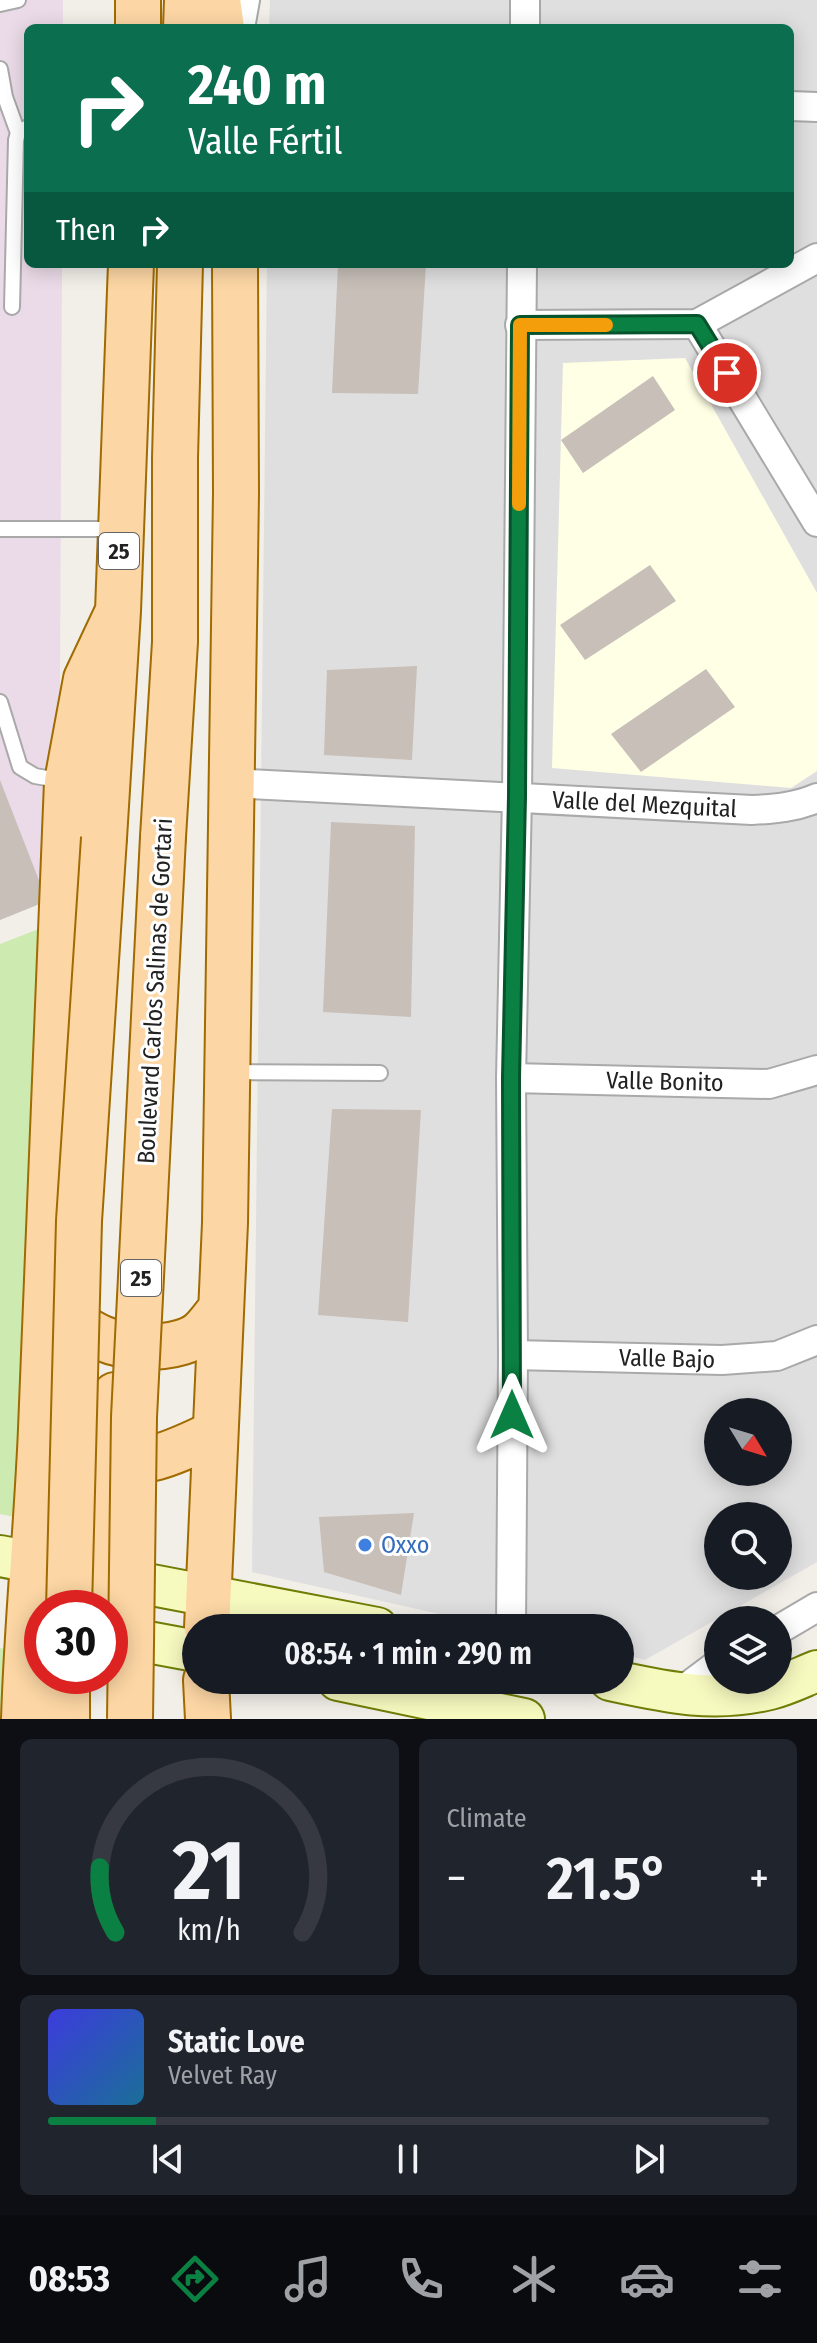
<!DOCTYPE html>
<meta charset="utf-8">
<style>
:root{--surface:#171b24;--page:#20242c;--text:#f1f3f6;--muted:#9ea1a6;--line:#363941;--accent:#0b8043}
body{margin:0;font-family:"Fira Sans Condensed",sans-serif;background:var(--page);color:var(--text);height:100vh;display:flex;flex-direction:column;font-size:30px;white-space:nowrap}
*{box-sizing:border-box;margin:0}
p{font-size:26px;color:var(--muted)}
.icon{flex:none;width:44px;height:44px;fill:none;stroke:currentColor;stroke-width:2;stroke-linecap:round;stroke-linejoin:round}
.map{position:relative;height:1719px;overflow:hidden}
.panel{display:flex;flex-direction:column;gap:20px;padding:20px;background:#0d0f14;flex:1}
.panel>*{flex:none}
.hud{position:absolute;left:24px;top:24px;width:770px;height:244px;border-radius:12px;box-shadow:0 4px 20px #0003;background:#0b6e4f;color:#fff;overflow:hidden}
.needle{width:52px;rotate:128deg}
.controls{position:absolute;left:704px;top:1398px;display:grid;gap:16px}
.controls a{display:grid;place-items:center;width:88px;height:88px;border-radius:50%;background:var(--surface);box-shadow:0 4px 20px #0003;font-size:40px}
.speed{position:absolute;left:24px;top:1590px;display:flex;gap:16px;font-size:40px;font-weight:700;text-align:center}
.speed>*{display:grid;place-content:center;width:104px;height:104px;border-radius:50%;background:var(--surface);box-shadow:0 4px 20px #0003;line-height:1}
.speed .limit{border:12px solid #d22;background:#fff;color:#111}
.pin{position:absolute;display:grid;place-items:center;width:68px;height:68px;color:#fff;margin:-34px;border:4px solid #fff;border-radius:50%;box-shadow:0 2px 8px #0007}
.me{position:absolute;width:88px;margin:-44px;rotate:0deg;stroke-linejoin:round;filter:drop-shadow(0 0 6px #0008)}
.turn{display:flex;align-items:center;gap:28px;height:168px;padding:0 32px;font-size:36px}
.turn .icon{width:104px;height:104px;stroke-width:2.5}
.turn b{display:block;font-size:56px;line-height:68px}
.then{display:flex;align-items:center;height:76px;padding:0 32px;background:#0003;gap:16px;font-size:30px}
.big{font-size:60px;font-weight:600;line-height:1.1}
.panel .widget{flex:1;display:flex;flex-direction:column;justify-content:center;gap:12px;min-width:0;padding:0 28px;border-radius:12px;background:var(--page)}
.panel .dial{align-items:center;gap:0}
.dial svg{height:208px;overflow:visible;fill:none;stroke:var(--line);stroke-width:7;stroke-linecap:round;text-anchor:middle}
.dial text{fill:var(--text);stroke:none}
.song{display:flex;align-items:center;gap:24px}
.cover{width:96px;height:96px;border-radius:12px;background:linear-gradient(135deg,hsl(240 70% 55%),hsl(200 70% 35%))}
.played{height:8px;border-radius:4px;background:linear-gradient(90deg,var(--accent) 15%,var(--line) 15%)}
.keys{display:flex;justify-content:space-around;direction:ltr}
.heat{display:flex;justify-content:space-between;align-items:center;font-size:44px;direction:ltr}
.panel .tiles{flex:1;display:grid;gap:20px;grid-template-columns:1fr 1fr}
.widget:last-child{grid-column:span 2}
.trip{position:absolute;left:182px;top:1614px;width:452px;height:80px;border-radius:40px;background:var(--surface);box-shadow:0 4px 20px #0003;font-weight:600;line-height:80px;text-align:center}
.menu{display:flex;height:128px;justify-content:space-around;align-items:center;background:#090b0e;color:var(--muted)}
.menu .icon{width:56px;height:56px}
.menu .selected{color:var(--accent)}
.menu b{font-size:36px;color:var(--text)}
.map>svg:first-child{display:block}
.residential{fill:#e0dfdf;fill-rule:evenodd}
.industrial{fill:#ebdbe8}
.education{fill:#ffffe5}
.grass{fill:#cdebb0}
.building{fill:#c7bfb8}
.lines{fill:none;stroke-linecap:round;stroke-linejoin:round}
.lane-casing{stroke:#a9a9a9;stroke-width:18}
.street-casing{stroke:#a9a9a9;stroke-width:32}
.secondary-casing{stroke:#707d05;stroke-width:44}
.primary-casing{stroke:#a06b00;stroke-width:48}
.lane{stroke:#fff;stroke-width:14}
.street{stroke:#fff;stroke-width:28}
.secondary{stroke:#f7fabf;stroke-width:40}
.primary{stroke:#fcd6a4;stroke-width:44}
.primary-bridge-casing{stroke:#a06b00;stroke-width:48;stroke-linecap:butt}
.primary-bridge{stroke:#fcd6a4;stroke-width:44}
.route-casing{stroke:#07532c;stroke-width:20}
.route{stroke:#0b8043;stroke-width:14}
.slow{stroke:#f59e0b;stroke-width:14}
.shop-dot{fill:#3f7fe0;stroke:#fff;stroke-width:3}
.labels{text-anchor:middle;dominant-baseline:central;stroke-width:6;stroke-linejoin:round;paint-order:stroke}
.shield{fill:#fff;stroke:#646464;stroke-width:2}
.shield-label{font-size:22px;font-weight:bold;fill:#222}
.street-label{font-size:24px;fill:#222;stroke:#fff}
.shop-label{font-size:24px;fill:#366cbe;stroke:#fff;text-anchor:start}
</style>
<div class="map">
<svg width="817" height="1719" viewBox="0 0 817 1719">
<rect width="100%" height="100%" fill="#f2efe9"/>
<path class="residential" d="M 270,0 L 817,0 L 817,1562 L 645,1660 L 620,1654 L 620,1628 L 502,1628 L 252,1572 L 267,264 L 790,264 L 790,28 L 269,28 ZM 718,1412 L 778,1412 L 778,1472 L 718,1472 ZM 718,1516 L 778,1516 L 778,1576 L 718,1576 Z"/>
<path class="industrial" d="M 0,0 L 63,0 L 63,28 L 28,28 L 28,264 L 62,264 L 59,896 L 0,920 Z"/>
<path class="education" d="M 685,358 L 817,593 L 817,771 L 791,788 L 552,768 L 563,363 Z"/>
<path class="grass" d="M 54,923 L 30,1520 L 0,1514 L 0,944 Z
M 0,1648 L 5,1649 L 6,1719 L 0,1719 Z"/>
<path class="building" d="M 338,264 L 426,264 L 418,394 L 332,393 Z
M 653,376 L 675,410 L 583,473 L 561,440 Z
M 650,565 L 676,601 L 585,660 L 560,625 Z
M 417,666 L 412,760 L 324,755 L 327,670 Z
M 706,669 L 735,707 L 641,772 L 611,734 Z
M 0,780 L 47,901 L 0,920 Z
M 331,822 L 415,826 L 411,1017 L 323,1012 Z
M 332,1109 L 421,1110 L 408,1322 L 318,1315 Z
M 414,1513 L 401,1595 L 324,1572 L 319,1517 Z"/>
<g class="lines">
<defs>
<path id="lane" d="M 0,4 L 18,0
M 0,69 L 5,97 L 18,133
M 12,307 L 16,140 L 18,133 L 28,127
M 0,529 L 116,529
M 0,702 L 20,767 L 35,776 L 64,781
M 232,1072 L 380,1073"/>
<g id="street">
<path d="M 525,0 L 525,28"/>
<path d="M 240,28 L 245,0"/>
<path d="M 790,106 L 817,107"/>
<path d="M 697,324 L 817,522"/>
<path d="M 520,325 L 697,324 L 817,258"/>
<path id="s1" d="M 231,783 L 752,810 C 775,809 796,807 817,798"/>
<path id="s2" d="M 511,1078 L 769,1084 L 817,1070"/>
<path id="s3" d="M 513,1355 L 722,1360 L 777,1356 L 817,1340"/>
<path d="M 511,1628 L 513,1355 L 511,1078 L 517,796 L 522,264"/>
<path d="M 778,1630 L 817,1607"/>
<path d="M 678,1694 L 718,1664"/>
</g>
<path id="secondary" d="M 0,1556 L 377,1628
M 110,1635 L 196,1651
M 338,1680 L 524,1719
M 610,1680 C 666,1692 713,1703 770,1689 C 786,1685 802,1677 817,1671"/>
<path id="primary" d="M 218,0 L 222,28
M 138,28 L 138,0
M 186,28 L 187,0
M 163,837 L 175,642 L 175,458 L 180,264
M 104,838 L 118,611 L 131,264
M 50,1302 C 86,1334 113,1351 163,1346 C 174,1345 190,1341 199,1334 C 207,1328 213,1318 220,1310
M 96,1457 C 138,1471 178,1451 215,1433
M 107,1608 L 115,1395
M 207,1628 L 225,1223 L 236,493 L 235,264
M 206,1680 L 208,1719
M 24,1719 C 27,1622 37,1526 41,1429 C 50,1213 58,998 67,782 L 86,679 L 118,611
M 67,1719 L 67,1676"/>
</defs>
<use href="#lane" class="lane-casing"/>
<use href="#street" class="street-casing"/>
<use href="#secondary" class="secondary-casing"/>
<use href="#primary" class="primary-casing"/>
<use href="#lane" class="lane"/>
<use href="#street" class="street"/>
<use href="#secondary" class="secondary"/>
<use href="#primary" class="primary"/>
<defs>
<path id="primary-bridge" d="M 69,1608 L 79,1221 L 104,838
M 130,1719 L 134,1417 L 163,837"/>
</defs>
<use href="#primary-bridge" class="primary-bridge-casing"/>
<use href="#primary-bridge" class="primary-bridge"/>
</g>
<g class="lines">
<defs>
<path id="route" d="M 512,1415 L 511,1078 L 517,796 L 520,325 L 697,324 L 727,373"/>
</defs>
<use href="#route" class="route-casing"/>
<use href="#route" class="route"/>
<path class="slow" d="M 519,504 L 520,325 L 606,325"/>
</g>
<circle class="shop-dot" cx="365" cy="1545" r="8"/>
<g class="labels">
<g class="shield">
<rect x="99" y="533" width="40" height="36" rx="6"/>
<rect x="121" y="1260" width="40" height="36" rx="6"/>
</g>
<g class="shield-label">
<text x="119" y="551">25</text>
<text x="141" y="1278">25</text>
</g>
<g class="street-label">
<text stroke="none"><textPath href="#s1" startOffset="414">Valle del Mezquital</textPath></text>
<text transform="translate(155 991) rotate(-87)">Boulevard Carlos Salinas de Gortari</text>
<text stroke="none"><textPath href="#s2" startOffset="154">Valle Bonito</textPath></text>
<text stroke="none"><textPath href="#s3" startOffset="154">Valle Bajo</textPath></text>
</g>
<g class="shop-label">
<text x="381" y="1545">Oxxo</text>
</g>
</g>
</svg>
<div class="controls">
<a><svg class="needle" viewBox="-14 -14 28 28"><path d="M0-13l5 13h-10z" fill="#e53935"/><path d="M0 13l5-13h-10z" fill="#9ea1a6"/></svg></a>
<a><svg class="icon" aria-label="search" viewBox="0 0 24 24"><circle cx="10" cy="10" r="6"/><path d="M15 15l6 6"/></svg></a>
<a><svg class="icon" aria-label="layers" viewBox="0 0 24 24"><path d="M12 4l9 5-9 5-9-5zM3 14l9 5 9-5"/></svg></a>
</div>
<div class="speed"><div class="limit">30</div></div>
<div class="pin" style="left:727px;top:373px;background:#d93025"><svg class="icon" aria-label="arrive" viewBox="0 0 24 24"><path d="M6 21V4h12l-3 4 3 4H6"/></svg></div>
<svg class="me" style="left:512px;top:1415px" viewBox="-20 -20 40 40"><path d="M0-17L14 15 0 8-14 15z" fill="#0b8043" stroke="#fff" stroke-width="4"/></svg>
<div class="trip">08:54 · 1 min · 290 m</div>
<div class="hud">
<div class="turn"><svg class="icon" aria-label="right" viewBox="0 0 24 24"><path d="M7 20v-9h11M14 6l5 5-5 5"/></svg><div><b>240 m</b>Valle Fértil</div></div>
<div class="then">Then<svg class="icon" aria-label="right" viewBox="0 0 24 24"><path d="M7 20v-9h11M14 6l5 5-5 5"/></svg></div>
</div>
</div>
<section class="panel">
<div class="tiles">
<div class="widget dial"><svg viewBox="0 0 100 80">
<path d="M14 69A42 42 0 1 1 86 69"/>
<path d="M14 69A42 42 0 0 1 8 44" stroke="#0b8043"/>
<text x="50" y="56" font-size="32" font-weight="700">21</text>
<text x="50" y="72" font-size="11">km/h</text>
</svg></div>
<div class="widget"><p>Climate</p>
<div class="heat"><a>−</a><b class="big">21.5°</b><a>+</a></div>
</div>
<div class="widget">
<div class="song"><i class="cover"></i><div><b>Static Love</b><p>Velvet Ray</p></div></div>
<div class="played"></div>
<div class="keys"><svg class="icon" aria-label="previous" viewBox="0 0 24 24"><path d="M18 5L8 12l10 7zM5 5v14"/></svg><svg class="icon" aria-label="pause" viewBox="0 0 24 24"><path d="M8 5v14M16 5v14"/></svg><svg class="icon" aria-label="next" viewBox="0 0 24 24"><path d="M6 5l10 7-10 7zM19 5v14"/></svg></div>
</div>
</div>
</section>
<nav class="menu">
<b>08:53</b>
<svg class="icon selected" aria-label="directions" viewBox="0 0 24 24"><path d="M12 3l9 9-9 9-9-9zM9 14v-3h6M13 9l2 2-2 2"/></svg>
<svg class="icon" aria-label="music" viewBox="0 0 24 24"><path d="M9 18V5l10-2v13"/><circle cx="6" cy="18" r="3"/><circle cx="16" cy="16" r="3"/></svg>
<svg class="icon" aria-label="phone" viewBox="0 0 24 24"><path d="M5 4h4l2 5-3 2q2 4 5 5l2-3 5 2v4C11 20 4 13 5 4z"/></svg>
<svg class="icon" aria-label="climate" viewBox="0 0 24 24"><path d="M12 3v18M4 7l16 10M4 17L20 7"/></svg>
<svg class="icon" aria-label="car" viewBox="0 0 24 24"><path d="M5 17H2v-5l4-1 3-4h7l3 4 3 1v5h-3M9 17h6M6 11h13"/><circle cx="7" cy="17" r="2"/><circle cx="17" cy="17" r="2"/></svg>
<svg class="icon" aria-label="filters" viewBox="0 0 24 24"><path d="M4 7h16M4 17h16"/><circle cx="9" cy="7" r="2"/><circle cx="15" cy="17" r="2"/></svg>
</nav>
